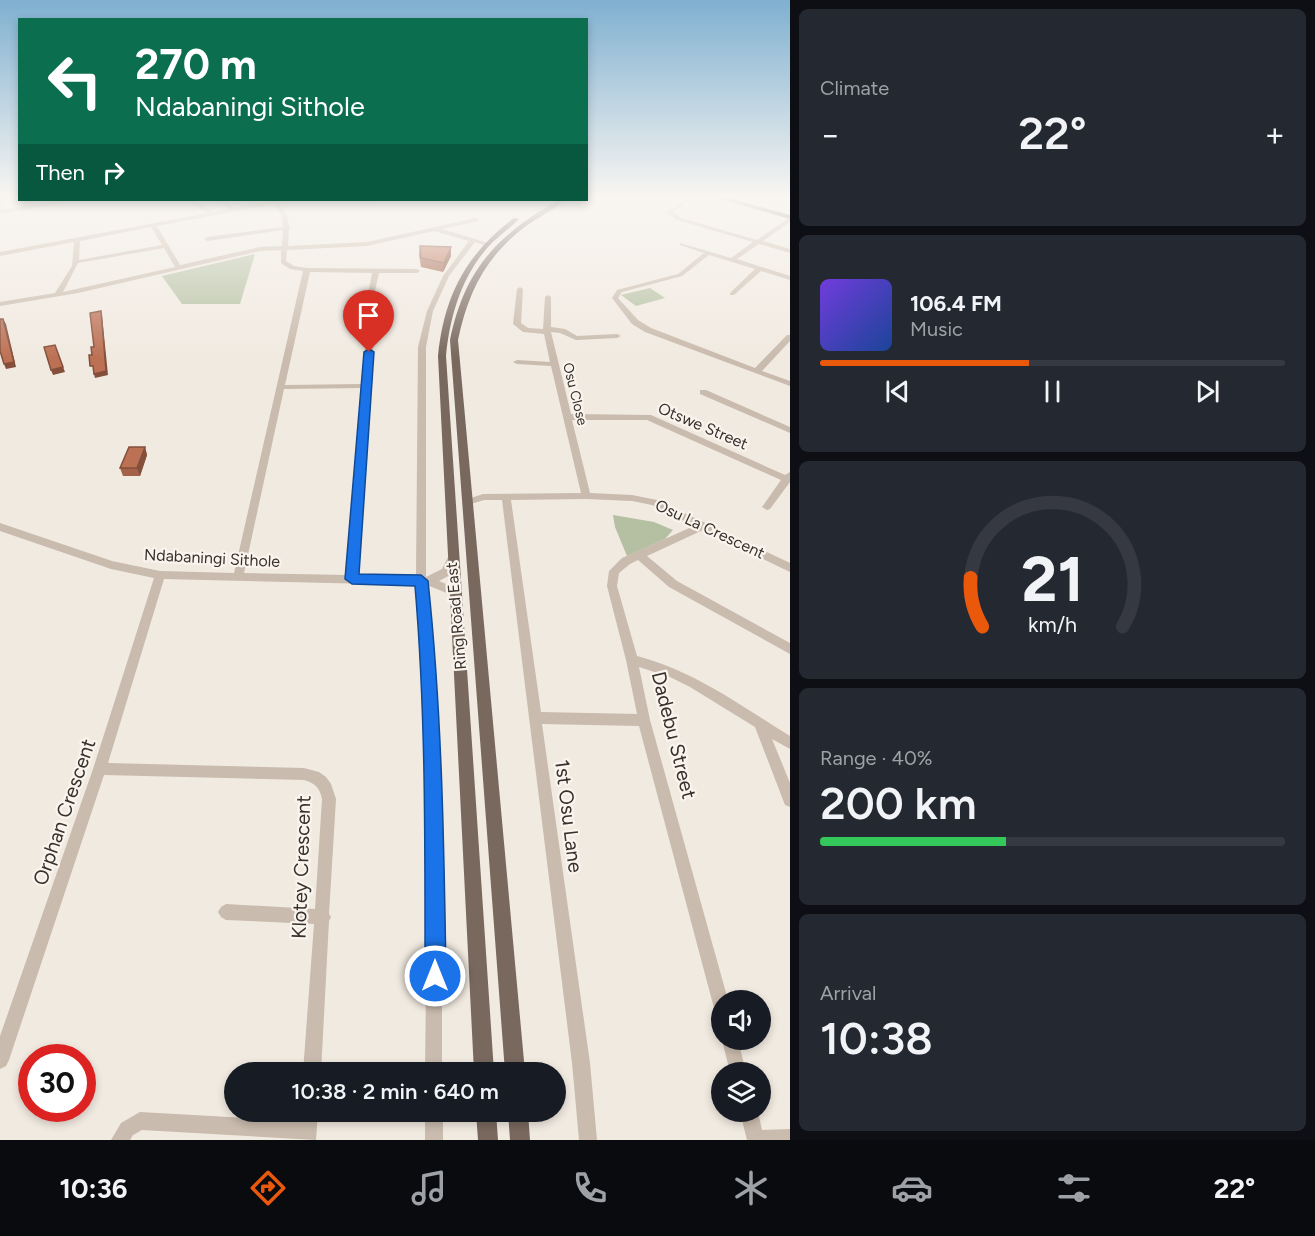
<!DOCTYPE html>
<meta charset="utf-8">
<style>
:root{--surface:#171b24;--page:#242831;--text:#f1f3f6;--muted:#9ea1a6;--line:#363941;--accent:#ea580c}
body{margin:0;font-family:Figtree,sans-serif;background:var(--page);color:var(--text);height:100vh;display:flex;flex-direction:column;font-size:22px;white-space:nowrap}
*{box-sizing:border-box;margin:0}
p{font-size:20px;color:var(--muted)}
.icon{flex:none;width:33px;height:33px;fill:none;stroke:currentColor;stroke-width:2;stroke-linecap:round;stroke-linejoin:round}
.map{position:relative;flex:1;overflow:hidden}
.panel{display:flex;flex-direction:column;gap:9px;padding:9px;background:#0d0f14;width:525px}
.panel>*{flex:none}
.banner{position:absolute;left:18px;top:18px;width:570px;height:183px;border-radius:0px;box-shadow:0 3px 9px #0003;background:#0b6e4f;color:#fff;overflow:hidden}
.buttons{position:absolute;left:711px;top:990px;display:grid;gap:12px}
.buttons a{display:grid;place-items:center;width:60px;height:60px;border-radius:50%;background:var(--surface);box-shadow:0 3px 9px #0003;font-size:30px}
.speed{position:absolute;left:18px;top:1044px;display:flex;gap:12px;font-size:30px;font-weight:700;text-align:center}
.speed>*{display:grid;place-content:center;width:78px;height:78px;border-radius:50%;background:var(--surface);box-shadow:0 3px 9px #0003;line-height:1}
.speed .limit{border:9px solid #d22;background:#fff;color:#111}
.pin{position:absolute;display:grid;place-items:center;width:51px;height:51px;color:#fff;margin:-62px -26px;border-radius:50% 50% 50% 0;rotate:-45deg;box-shadow:0 0 6px #0007}
.pin .icon{rotate:45deg}
.me{position:absolute;width:66px;margin:-33px;rotate:0deg;stroke-linejoin:round;filter:drop-shadow(0 0 4px #0008)}
.turn{display:flex;align-items:center;gap:21px;height:126px;padding:0 18px;font-size:27px}
.turn .icon{width:78px;height:78px;stroke-width:2.5}
.turn b{display:block;font-size:42px;line-height:51px}
.then{display:flex;align-items:center;height:57px;padding:0 18px;background:#0003;gap:12px;font-size:22px}
.big{font-size:45px;font-weight:600;line-height:1.1}
.panel .card{flex:1;display:flex;flex-direction:column;justify-content:center;gap:9px;min-width:0;padding:0 21px;border-radius:9px;background:var(--page)}
.panel .dial{align-items:center;gap:0}
.dial svg{height:156px;overflow:visible;fill:none;stroke:var(--line);stroke-width:7;stroke-linecap:round;text-anchor:middle}
.dial text{fill:var(--text);stroke:none}
.song{display:flex;align-items:center;gap:18px}
.cover{width:72px;height:72px;border-radius:9px;background:linear-gradient(135deg,hsl(260 70% 55%),hsl(220 70% 35%))}
.played{height:6px;border-radius:3px;background:linear-gradient(90deg,var(--accent) 45%,var(--line) 45%)}
.keys{display:flex;justify-content:space-around;direction:ltr}
.heat{display:flex;justify-content:space-between;align-items:center;font-size:33px;direction:ltr}
.charge{height:9px;border-radius:4px;background:linear-gradient(90deg,#34c759 40%,var(--line) 0)}
.trip{position:absolute;left:224px;top:1062px;width:342px;height:60px;border-radius:30px;background:var(--surface);box-shadow:0 3px 9px #0003;font-weight:600;line-height:60px;text-align:center}
.menu{display:flex;height:96px;justify-content:space-around;align-items:center;background:#090b0e;color:var(--muted)}
.menu .icon{width:42px;height:42px}
.menu .active{color:var(--accent)}
.menu b{font-size:27px;color:var(--text)}
main{display:flex;flex:1;min-height:0}
.map>svg:first-child{display:block}
.green{fill:#b4c0a1}
.lines{fill:none;stroke-linecap:round;stroke-linejoin:round}
.minor{fill:#c9bbad;fill-rule:evenodd}
.major{fill:#78685e;fill-rule:evenodd}
.wall{fill:#a26148}
.shaded-wall{fill:#844f3b}
.building{fill:#bc7154;stroke:#844f3b;stroke-width:1.5}
.route{fill:#1a73e8;stroke:#114b97;stroke-width:1.5}
.labels{text-anchor:middle;dominant-baseline:central;stroke-width:4.5;stroke-linejoin:round;paint-order:stroke}
.far-street-label{font-size:14px;fill:#38302b;stroke:#f9f4ed}
.street-label{font-size:16px;fill:#38302b;stroke:#f9f4ed}
.near-street-label{font-size:20px;fill:#38302b;stroke:#f9f4ed}
</style>
<main>
<div class="map">
<svg width="790" height="1140" viewBox="0 0 790 1140">
<rect width="100%" height="100%" fill="#f1eae1"/>
<path class="green" d="M 255,254 L 240,304 L 182,304 L 162,276 Z
M 650,288 L 665,298 L 636,306 L 621,295 Z
M 613,515 L 654,522 L 673,530 L 665,539 L 627,556 L 615,527 Z"/>
<g class="lines">
<path class="minor" d="M 2,198 L 8,198 L 0,208 Z
M 688,198 L 694,198 L 673,212 L 681,218 L 757,240 L 790,217 L 790,222 L 763,241 L 790,249 L 790,253 L 759,244 L 737,259 L 790,276 L 790,280 L 761,271 L 734,295 L 730,295 L 730,293 L 755,269 L 709,255 L 682,276 L 622,292 L 618,298 L 638,320 L 651,328 L 755,368 L 787,335 L 790,335 L 790,341 L 762,371 L 790,381 L 790,386 L 645,332 L 632,324 L 612,298 L 617,290 L 678,274 L 704,253 L 680,245 L 680,243 L 731,258 L 753,242 L 677,220 L 666,212 Z
M 65,200 L 75,200 L 0,214 L 0,210 Z
M 188,200 L 194,200 L 214,212 L 228,209 L 220,200 L 225,200 L 234,208 L 277,200 L 287,215 L 289,226 L 291,228 L 289,229 L 288,246 L 367,242 L 476,218 L 478,219 L 478,221 L 442,229 L 491,244 L 488,246 L 475,242 L 449,276 L 433,311 L 426,347 L 426,577 L 442,569 L 448,557 L 456,557 L 457,560 L 450,575 L 439,581 L 458,589 L 459,592 L 458,595 L 454,596 L 427,585 L 436,675 L 442,815 L 442,1072 L 425,1072 L 428,815 L 424,675 L 416,585 L 164,579 L 108,763 L 304,768 L 319,772 L 326,777 L 331,784 L 336,799 L 329,914 L 331,917 L 329,921 L 321,1072 L 303,1072 L 314,924 L 226,920 L 221,917 L 218,912 L 221,907 L 226,904 L 315,909 L 322,799 C 320,788 315,783 304,780 L 104,775 L 9,1060 L 6,1066 L 0,1069 L 0,1036 L 93,769 L 154,578 L 111,569 L 0,531 L 0,523 L 112,561 L 160,571 L 234,573 L 303,271 L 290,269 L 281,263 L 281,250 L 260,251 L 78,293 L 0,306 L 0,302 L 55,293 L 72,266 L 74,242 L 0,256 L 0,252 L 208,213 ZM 275,204 L 281,215 L 283,227 L 207,237 L 204,239 L 207,241 L 283,230 L 282,246 L 260,247 L 180,265 L 157,226 ZM 151,227 L 162,245 L 79,260 L 80,241 ZM 434,231 L 469,241 L 443,276 L 427,311 L 418,347 L 416,577 L 358,575 L 374,335 L 371,309 L 379,273 L 417,273 L 420,271 L 417,269 L 307,268 L 294,266 L 286,261 L 287,250 L 367,246 ZM 164,248 L 175,267 L 63,292 L 78,263 ZM 310,272 L 372,273 L 365,309 L 366,335 L 362,384 L 285,385 ZM 362,388 L 347,575 L 244,573 L 284,389 Z
M 372,200 L 382,200 L 367,204 L 364,202 Z
M 520,287 L 523,289 L 521,323 L 528,328 L 543,329 L 545,297 L 548,295 L 551,297 L 551,327 L 565,329 L 577,336 L 617,334 L 621,336 L 617,338 L 576,340 L 560,333 L 551,332 L 571,414 L 651,415 L 785,475 L 790,472 L 790,482 L 770,509 L 767,510 L 762,507 L 781,480 L 647,420 L 572,420 L 590,493 L 632,495 L 657,500 L 790,563 L 790,572 L 703,530 L 647,556 L 677,581 L 790,643 L 790,654 L 669,587 L 638,560 L 630,564 L 619,573 L 617,586 L 637,656 C 694,671 740,705 790,736 L 790,749 L 772,739 L 790,783 L 790,807 L 785,805 L 755,727 L 690,687 L 670,677 L 639,667 L 650,720 L 728,1000 L 722,1000 L 722,1016 L 716,1014 L 714,1008 L 639,726 L 542,724 L 590,1063 L 597,1140 L 579,1140 L 572,1063 L 502,500 L 484,500 L 468,505 L 463,502 L 465,500 L 483,494 L 581,493 L 551,366 L 517,364 L 513,362 L 517,360 L 550,362 L 544,334 L 523,332 L 513,324 L 517,289 ZM 586,499 L 632,501 L 652,505 L 694,526 L 622,558 L 609,571 L 607,586 L 626,660 L 637,714 L 541,712 L 511,500 Z
M 700,390 L 706,390 L 790,427 L 790,433 L 700,394 Z
M 722,1040 L 738,1040 L 746,1072 L 730,1072 Z
M 140,1112 L 299,1121 L 300,1112 L 318,1112 L 316,1140 L 142,1130 L 133,1135 L 130,1140 L 111,1140 L 121,1123 Z
M 425,1112 L 443,1112 L 443,1140 L 425,1140 Z
M 740,1112 L 758,1112 L 762,1130 L 790,1129 L 790,1140 L 747,1140 Z"/>
<path class="major" d="M 717,198 L 728,198 L 790,215 L 790,219 Z
M 558,200 L 565,200 C 553,210 539,217 526,226 C 486,256 468,292 458,340 L 525,1072 L 505,1072 L 450,340 C 465,268 497,236 558,200 Z
M 514,218 L 519,219 C 509,229 497,237 488,247 C 461,278 450,316 446,356 L 494,1072 L 474,1072 L 438,356 C 444,296 466,254 514,218 Z
M 476,1112 L 496,1112 L 498,1140 L 478,1140 Z
M 508,1112 L 528,1112 L 530,1140 L 510,1140 Z"/>
</g>
<path class="wall" d="M 420,246 L 451,256 L 443,272 L 421,267 L 419,255 Z
M 145,447 L 147,455 L 140,476 L 123,476 L 120,468 Z"/>
<path class="shaded-wall" d="M 451,247 L 451,256 L 443,272 L 444,263 Z
M 101,311 L 102,315 L 108,375 L 95,378 L 94,374 Z
M 3,319 L 6,324 L 16,367 L 6,369 L 4,364 Z
M 55,345 L 65,372 L 53,375 L 51,370 Z
M 145,447 L 147,455 L 140,476 L 137,468 Z"/>
<path class="building" d="M 420,246 L 451,247 L 444,263 L 421,258 Z
M 101,311 L 106,371 L 94,374 L 93,366 L 90,366 L 89,355 L 92,355 L 91,347 L 94,347 L 90,313 Z
M 0,319 L 3,319 L 14,362 L 4,364 L 0,351 Z
M 55,345 L 63,367 L 51,370 L 44,347 Z
M 129,447 L 145,447 L 137,468 L 120,468 Z"/>
<linearGradient id="sky" x2="0" y2="1"><stop stop-color="#7fb0d0"/><stop offset="0.55" stop-color="#f9f6f2"/><stop offset="1" stop-color="#f9f6f2" stop-opacity="0"/></linearGradient>
<rect width="790" height="358" fill="url(#sky)"/>
<path class="route" d="M 369,349 L 374,352 L 359,574 L 421,575 L 428,581 C 442,712 444,844 446,976 L 443,983 L 435,986 L 428,983 L 425,976 C 425,845 426,716 415,586 L 352,584 L 345,579 L 364,352 Z"/>
<g class="labels">
<g class="far-street-label">
<text transform="translate(575 394) rotate(76)">Osu Close</text>
</g>
<g class="street-label">
<text transform="translate(703 426) rotate(23)">Otswe Street</text>
<text transform="translate(710 529) rotate(25)">Osu La Crescent</text>
<text transform="translate(212 558) rotate(3)">Ndabaningi Sithole</text>
<text transform="translate(456 616) rotate(-95)">Ring Road East</text>
</g>
<g class="near-street-label">
<text transform="translate(674 735) rotate(76)">Dadebu Street</text>
<text transform="translate(64 812) rotate(-71)">Orphan Crescent</text>
<text transform="translate(569 816) rotate(83)">1st Osu Lane</text>
<text transform="translate(301 867) rotate(-88)">Klotey Crescent</text>
</g>
</g>
</svg>
<div class="buttons">
<a><svg class="icon" aria-label="sound" viewBox="0 0 24 24"><path d="M4 9h4l5-4v14l-5-4H4zM17 9q2 3 0 6"/></svg></a>
<a><svg class="icon" aria-label="layers" viewBox="0 0 24 24"><path d="M12 4l9 5-9 5-9-5zM3 14l9 5 9-5"/></svg></a>
</div>
<div class="speed"><div class="limit">30</div></div>
<div class="pin" style="left:369px;top:352px;background:#d93025"><svg class="icon" aria-label="arrive" viewBox="0 0 24 24"><path d="M6 21V4h12l-3 4 3 4H6"/></svg></div>
<svg class="me" style="left:435px;top:976px" viewBox="-20 -20 40 40"><circle r="17" fill="#1a73e8" stroke="#fff" stroke-width="3"/><path d="M0-11L8 9 0 5-8 9z" fill="#fff"/></svg>
<div class="trip">10:38 · 2 min · 640 m</div>
<div class="banner">
<div class="turn"><svg class="icon" aria-label="left" viewBox="0 0 24 24"><path d="M17 20v-9H6M10 6l-5 5 5 5"/></svg><div><b>270 m</b>Ndabaningi Sithole</div></div>
<div class="then">Then<svg class="icon" aria-label="right" viewBox="0 0 24 24"><path d="M7 20v-9h11M14 6l5 5-5 5"/></svg></div>
</div>
</div>
<section class="panel">
<div class="card"><p>Climate</p>
<div class="heat"><a>−</a><b class="big">22°</b><a>+</a></div>
</div>
<div class="card">
<div class="song"><i class="cover"></i><div><b>106.4 FM</b><p>Music</p></div></div>
<div class="played"></div>
<div class="keys"><svg class="icon" aria-label="previous" viewBox="0 0 24 24"><path d="M18 5L8 12l10 7zM5 5v14"/></svg><svg class="icon" aria-label="pause" viewBox="0 0 24 24"><path d="M8 5v14M16 5v14"/></svg><svg class="icon" aria-label="next" viewBox="0 0 24 24"><path d="M6 5l10 7-10 7zM19 5v14"/></svg></div>
</div>
<div class="card dial"><svg viewBox="0 0 100 80">
<path d="M14 69A42 42 0 1 1 86 69"/>
<path d="M14 69A42 42 0 0 1 8 44" stroke="#ea580c"/>
<text x="50" y="56" font-size="32" font-weight="700">21</text>
<text x="50" y="72" font-size="11">km/h</text>
</svg></div>
<div class="card"><p>Range · 40%</p><b class="big">200 km</b><div class="charge"></div></div>
<div class="card"><p>Arrival</p><b class="big">10:38</b></div>
</section>
</main>
<nav class="menu">
<b>10:36</b>
<svg class="icon active" aria-label="directions" viewBox="0 0 24 24"><path d="M12 3l9 9-9 9-9-9zM9 14v-3h6M13 9l2 2-2 2"/></svg>
<svg class="icon" aria-label="music" viewBox="0 0 24 24"><path d="M9 18V5l10-2v13"/><circle cx="6" cy="18" r="3"/><circle cx="16" cy="16" r="3"/></svg>
<svg class="icon" aria-label="phone" viewBox="0 0 24 24"><path d="M5 4h4l2 5-3 2q2 4 5 5l2-3 5 2v4C11 20 4 13 5 4z"/></svg>
<svg class="icon" aria-label="climate" viewBox="0 0 24 24"><path d="M12 3v18M4 7l16 10M4 17L20 7"/></svg>
<svg class="icon" aria-label="car" viewBox="0 0 24 24"><path d="M5 17H2v-5l4-1 3-4h7l3 4 3 1v5h-3M9 17h6M6 11h13"/><circle cx="7" cy="17" r="2"/><circle cx="17" cy="17" r="2"/></svg>
<svg class="icon" aria-label="filters" viewBox="0 0 24 24"><path d="M4 7h16M4 17h16"/><circle cx="9" cy="7" r="2"/><circle cx="15" cy="17" r="2"/></svg>
<b>22°</b>
</nav>
